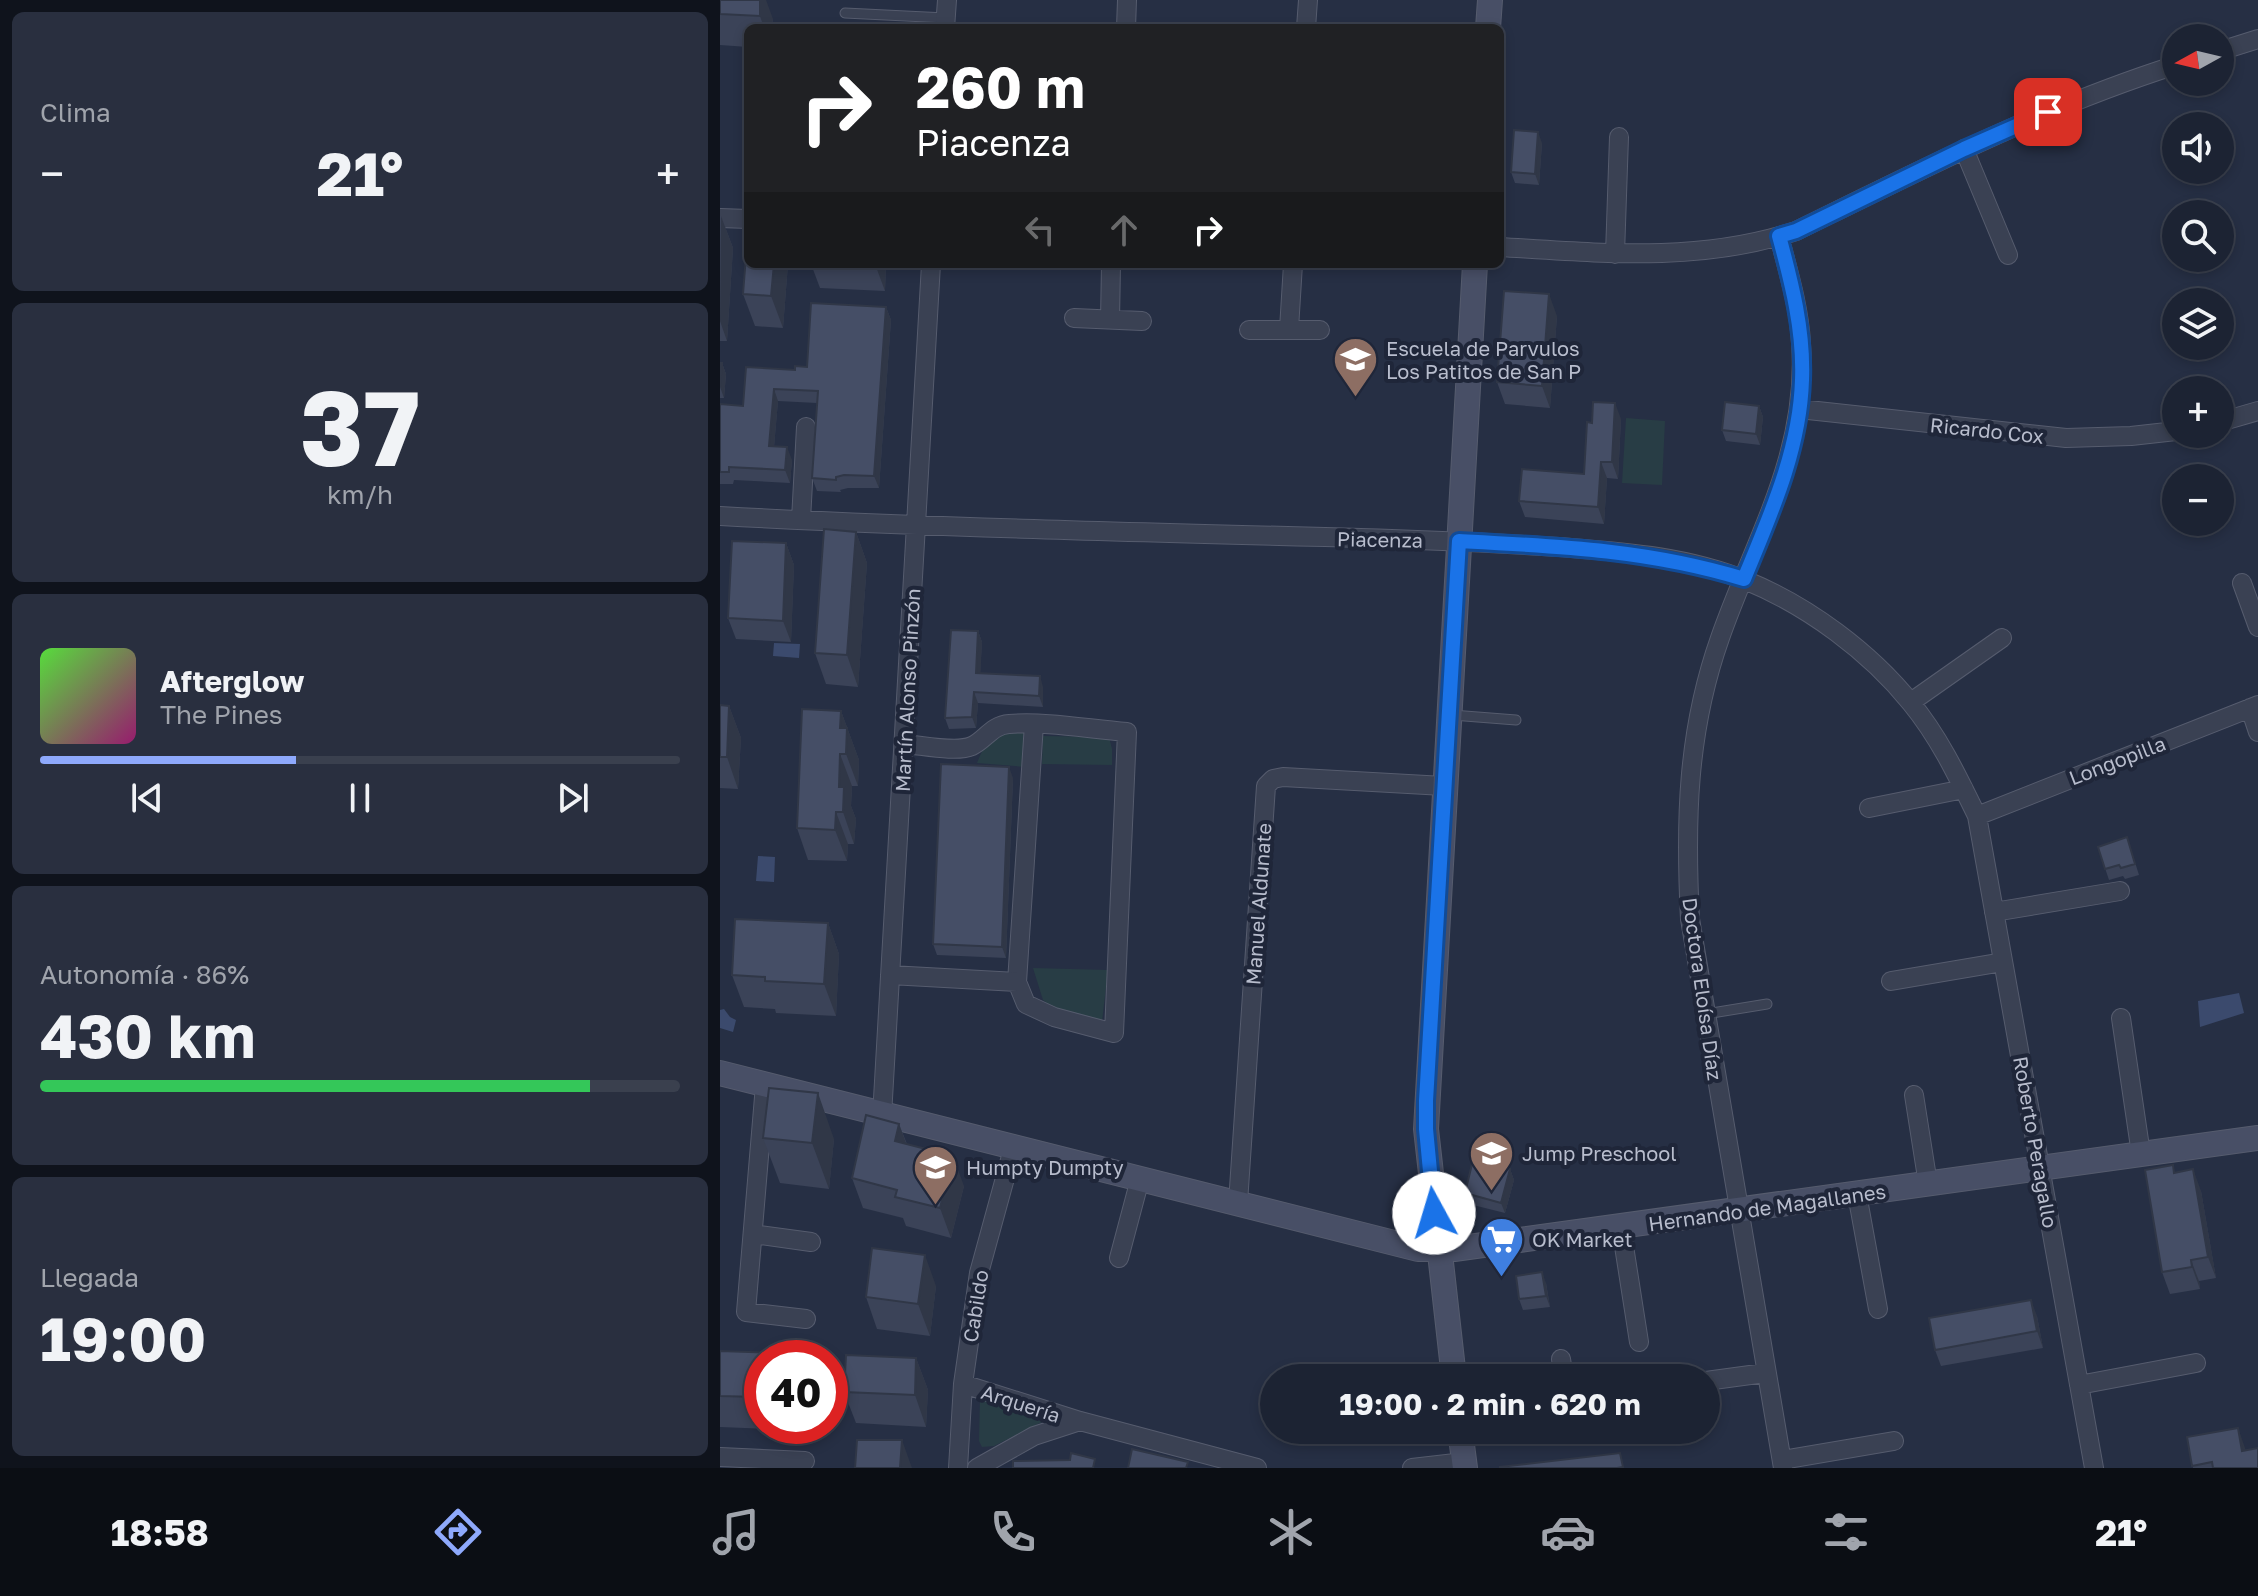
<!DOCTYPE html>
<html lang="es">
<meta charset="utf-8">
<style>
:root{--surface:#1c2333;--page:#292f3f;--text:#f1f3f6;--muted:#a0a4ac;--line:#3a404e;--accent:#8ea9fc}
body{margin:0;font-family:"Golos Text",sans-serif;background:var(--page);color:var(--text);height:100vh;display:flex;flex-direction:column;font-size:30px;white-space:nowrap}
*{box-sizing:border-box;margin:0}
p{font-size:26px;color:var(--muted)}
.icon{flex:none;width:44px;height:44px;fill:none;stroke:currentColor;stroke-width:2;stroke-linecap:round;stroke-linejoin:round}
.map{position:relative;flex:1;overflow:hidden}
.drawer{display:flex;flex-direction:column;gap:12px;padding:12px;background:#0f131c;width:720px}
.drawer>*{flex:none}
.top-card{position:absolute;left:24px;top:24px;width:760px;height:244px;border-radius:12px;box-shadow:0 4px 12px #0003,0 0 0 2px var(--line);background:#202124;color:#fff;overflow:hidden}
.needle{width:52px;rotate:262deg}
.tools{position:absolute;left:1442px;top:24px;display:grid;gap:16px}
.tools a{display:grid;place-items:center;width:72px;height:72px;border-radius:50%;background:var(--surface);box-shadow:0 4px 12px #0003,0 0 0 2px var(--line);font-size:40px}
.speed{position:absolute;left:24px;top:1340px;display:flex;gap:16px;font-size:40px;font-weight:700;text-align:center}
.speed>*{display:grid;place-content:center;width:104px;height:104px;border-radius:50%;background:var(--surface);box-shadow:0 4px 12px #0003,0 0 0 2px var(--line);line-height:1}
.speed .limit{border:12px solid #d22;background:#fff;color:#111}
.pin{position:absolute;display:grid;place-items:center;width:68px;height:68px;color:#fff;margin:-34px;border-radius:16px;box-shadow:0 4px 12px #0006}
.me{position:absolute;width:88px;margin:-44px;rotate:354deg;stroke-linejoin:round;filter:drop-shadow(0 0 6px #0008)}
.turn{display:flex;align-items:center;gap:28px;height:168px;padding:0 40px;font-size:36px}
.turn .icon{width:104px;height:104px;stroke-width:2.5}
.turn b{display:block;font-size:56px;line-height:68px}
.lanes{display:flex;align-items:center;height:76px;padding:0 40px;background:#0003;justify-content:center;gap:40px;direction:ltr}
.lanes .off{opacity:.35}
.big{font-size:60px;font-weight:700;line-height:1.1}
.drawer .tile{flex:1;display:flex;flex-direction:column;justify-content:center;gap:12px;min-width:0;padding:0 28px;border-radius:12px;background:var(--page)}
.drawer .dial{align-items:center;gap:0}
.dial b{font-size:104px;line-height:1}
.song{display:flex;align-items:center;gap:24px}
.cover{width:96px;height:96px;border-radius:12px;background:linear-gradient(135deg,hsl(110 70% 55%),hsl(320 70% 35%))}
.played{height:8px;border-radius:4px;background:linear-gradient(90deg,var(--accent) 40%,var(--line) 40%)}
.keys{display:flex;justify-content:space-around;direction:ltr}
.heat{display:flex;justify-content:space-between;align-items:center;font-size:44px;direction:ltr}
.charge{height:12px;border-radius:6px;background:linear-gradient(90deg,#34c759 86%,var(--line) 0)}
.trip{position:absolute;left:540px;top:1364px;width:460px;height:80px;border-radius:40px;background:var(--surface);box-shadow:0 4px 12px #0003,0 0 0 2px var(--line);font-weight:700;line-height:80px;text-align:center}
.menu{display:flex;height:128px;justify-content:space-around;align-items:center;background:#0b0e14;color:var(--muted)}
.menu .icon{width:56px;height:56px}
.menu .on{color:var(--accent)}
.menu b{font-size:36px;color:var(--text)}
main{display:flex;flex:1;min-height:0}
.map>svg:first-child{display:block}
.green{fill:#283d45}
.water{fill:#3b4a6d}
.lines{fill:none;stroke-linecap:round;stroke-linejoin:round}
.lane-casing{stroke:#565c6e;stroke-width:11}
.street-casing{stroke:#565c6e;stroke-width:20}
.secondary-casing{stroke:#565c6e;stroke-width:26}
.lane{stroke:#3a4153;stroke-width:9}
.street{stroke:#3a4153;stroke-width:18}
.secondary{stroke:#484f66;stroke-width:24}
.wall{fill:#3b4358}
.shaded-wall{fill:#303747}
.building{fill:#454e66;stroke:#303747;stroke-width:2}
.route-casing{stroke:#114b97;stroke-width:20}
.route{stroke:#1a73e8;stroke-width:14}
.labels{text-anchor:middle;dominant-baseline:central;stroke-width:8;stroke-linejoin:round;paint-order:stroke}
.poi-label{font-size:20px;fill:#b8bdcd;stroke:#1f2639;text-anchor:start}
.street-label{font-size:20px;fill:#b8bdcd;stroke:#1f2639}
</style>
<main>
<section class="drawer">
<div class="tile"><p>Clima</p>
<div class="heat"><a>−</a><b class="big">21°</b><a>+</a></div>
</div>
<div class="tile dial"><b>37</b><p>km/h</p></div>
<div class="tile">
<div class="song"><i class="cover"></i><div><b>Afterglow</b><p>The Pines</p></div></div>
<div class="played"></div>
<div class="keys"><svg class="icon" aria-label="previous" viewBox="0 0 24 24"><path d="M18 5L8 12l10 7zM5 5v14"/></svg><svg class="icon" aria-label="pause" viewBox="0 0 24 24"><path d="M8 5v14M16 5v14"/></svg><svg class="icon" aria-label="next" viewBox="0 0 24 24"><path d="M6 5l10 7-10 7zM19 5v14"/></svg></div>
</div>
<div class="tile"><p>Autonomía · 86%</p><b class="big">430 km</b><div class="charge"></div></div>
<div class="tile"><p>Llegada</p><b class="big">19:00</b></div>
</section>
<div class="map">
<svg width="1538" height="1468" viewBox="0 0 1538 1468">
<rect width="100%" height="100%" fill="#262f44"/>
<path class="green" d="M 906,418 L 945,421 L 942,485 L 902,483 Z
M 308,732 L 306,767 L 257,763 C 270,731 276,734 308,732 Z
M 323,736 L 389,737 L 392,749 L 392,765 L 322,764 Z
M 313,968 L 388,970 L 382,1022 L 338,1012 L 323,1000 Z
M 260,1398 L 326,1420 L 274,1446 L 262,1447 L 259,1441 Z"/>
<path class="water" d="M 54,643 L 80,644 L 79,658 L 53,656 Z
M 38,856 L 55,857 L 54,882 L 36,881 Z
M 1519,993 L 1524,1013 L 1480,1027 L 1478,1001 Z
M 4,1009 L 10,1017 L 16,1020 L 13,1032 L 0,1028 L 0,1010 Z"/>
<g class="lines">
<defs>
<path id="lane" d="M 125,13 L 226,18
M 732,715 L 796,720
M 986,1014 L 1047,1004"/>
<path id="street" d="M 225,28 L 227,0
M 406,28 L 407,0
M 586,28 L 588,0
M 1500,51 L 1538,39
M 1244,149 L 1288,255
M 0,218 L 28,219
M 1059,236 C 1068,271 1079,306 1081,343 C 1089,453 1035,538 1000,638 C 967,731 965,821 970,919 L 1063,1468
M 780,247 C 879,253 980,263 1076,231 C 1200,170 1324,107 1456,65
M 895,254 L 899,137
M 354,318 L 422,321
M 390,320 L 391,264
M 569,329 L 573,264
M 529,330 L 600,330
M 1079,409 L 1346,438 L 1411,436 L 1456,431
M 1500,422 L 1538,411
M 0,516 C 202,527 403,532 605,537 C 683,539 761,542 839,547 C 902,552 967,556 1027,581 C 1088,606 1150,652 1191,703 C 1219,737 1238,777 1257,816 L 1374,1468
M 81,520 L 86,427
M 1522,583 L 1538,627
M 1191,702 L 1282,638
M 1530,708 L 1538,732
M 184,744 C 201,745 236,753 252,746 C 265,740 272,725 289,724 C 327,721 368,729 407,732 L 394,1033 L 334,1017 L 306,1004 L 297,982 L 314,724
M 1149,808 L 1244,789
M 1257,816 L 1538,705
M 1274,912 L 1400,891
M 170,975 L 297,982
M 1171,981 L 1283,962
M 1401,1018 L 1421,1154
M 45,1085 L 26,1312 L 86,1319
M 1194,1095 L 1208,1184
M 162,1116 L 211,264
M 1137,1194 L 1158,1309
M 518,1203 L 546,786 L 553,779 L 563,777 L 724,786
M 901,1227 L 919,1342
M 33,1234 L 91,1242
M 399,1258 L 420,1179
M 841,1359 L 844,1378
M 986,1381 L 1045,1373
M 243,1384 L 360,1421 L 537,1468
M 1359,1385 L 1476,1363
M 0,1457 L 85,1461
M 1062,1460 L 1174,1441
M 238,1468 L 243,1384 L 259,1273 L 293,1149
M 257,1468 L 314,1436 L 360,1421
M 692,1468 L 744,1462"/>
<path id="secondary" d="M 768,28 L 770,0
M 0,1073 L 698,1249 L 734,1249 L 1538,1138
M 734,1378 L 706,1129 L 755,264
M 740,1430 L 745,1468"/>
</defs>
<use href="#lane" class="lane-casing"/>
<use href="#street" class="street-casing"/>
<use href="#secondary" class="secondary-casing"/>
<use href="#lane" class="lane"/>
<use href="#street" class="street"/>
<use href="#secondary" class="secondary"/>
</g>
<path class="wall" d="M 0,0 L 53,19 L 52,28 L 28,28 L 28,47 L 0,45 Z
M 822,143 L 819,185 L 795,183 L 791,172 Z
M 0,216 L 1,216 L 13,248 L 7,341 L 0,341 Z
M 68,264 L 63,328 L 35,326 L 23,294 Z
M 91,264 L 166,264 L 165,291 L 100,288 Z
M 166,307 L 171,320 L 159,488 L 128,488 L 120,490 L 121,492 L 97,491 L 92,478 L 97,403 L 58,401 L 54,447 L 72,460 L 70,483 L 14,480 L 13,484 L 0,484 L 0,404 L 23,406 L 75,370 L 87,367 Z
M 837,316 L 830,408 L 785,404 L 777,382 Z
M 0,363 L 2,363 L 6,374 L 4,398 L 0,398 Z
M 1039,406 L 1043,417 L 1040,445 L 1006,441 L 1002,430 Z
M 901,419 L 898,479 L 887,478 L 884,524 L 805,517 L 799,501 L 864,474 L 872,423 Z
M 136,532 L 147,563 L 138,687 L 106,684 L 95,653 Z
M 66,543 L 74,565 L 71,642 L 16,639 L 8,618 Z
M 258,631 L 262,642 L 260,673 L 323,687 L 323,707 L 258,703 L 256,728 L 229,729 L 225,718 Z
M 0,705 L 9,706 L 21,738 L 18,789 L 0,788 Z
M 121,711 L 139,760 L 138,786 L 132,786 L 131,806 L 136,819 L 134,844 L 128,844 L 127,861 L 88,860 L 77,828 Z
M 293,778 L 286,958 L 217,955 L 213,944 Z
M 1407,837 L 1419,875 L 1405,879 L 1403,876 L 1389,880 L 1378,847 Z
M 108,923 L 119,954 L 116,1016 L 56,1013 L 55,1009 L 24,1007 L 12,975 Z
M 179,1124 L 187,1144 L 244,1186 L 231,1238 L 186,1226 L 183,1218 L 143,1208 L 132,1178 Z
M 43,1138 L 114,1139 L 109,1189 L 60,1183 Z
M 790,1169 L 794,1180 L 785,1213 L 749,1204 L 745,1193 Z
M 1455,1172 L 1481,1191 L 1496,1278 L 1479,1281 L 1480,1289 L 1450,1294 L 1442,1272 Z
M 826,1283 L 830,1307 L 803,1310 L 799,1299 Z
M 216,1286 L 210,1336 L 157,1329 L 146,1297 Z
M 1317,1316 L 1323,1348 L 1221,1366 L 1215,1350 Z
M 0,1351 L 86,1354 L 87,1358 L 42,1358 L 42,1426 L 49,1426 L 49,1429 L 0,1427 Z
M 196,1358 L 208,1390 L 206,1427 L 136,1423 L 124,1392 Z
M 1467,1437 L 1526,1450 L 1538,1468 L 1473,1468 Z"/>
<path class="shaded-wall" d="M 40,0 L 46,0 L 53,19 L 52,28 L 44,28 L 40,16 Z
M 818,132 L 822,143 L 819,185 L 815,174 Z
M 1,216 L 13,248 L 7,341 L 0,321 Z
M 54,264 L 68,264 L 63,328 L 51,296 Z
M 155,264 L 166,264 L 165,291 Z
M 829,294 L 837,316 L 830,408 L 822,386 Z
M 166,307 L 171,320 L 159,488 L 154,476 Z
M 2,363 L 6,374 L 4,398 L 0,387 Z
M 54,389 L 58,401 L 53,459 L 49,446 Z
M 895,403 L 901,419 L 898,479 L 892,462 Z
M 1039,406 L 1043,417 L 1040,445 L 1036,434 Z
M 67,447 L 72,460 L 70,483 L 65,470 Z
M 881,462 L 887,478 L 884,524 L 878,507 Z
M 136,532 L 147,563 L 138,687 L 127,655 Z
M 66,543 L 74,565 L 71,642 L 63,621 Z
M 258,631 L 262,642 L 260,684 L 256,673 Z
M 320,676 L 323,687 L 323,707 L 319,696 Z
M 254,692 L 258,703 L 256,728 L 252,717 Z
M 9,706 L 21,738 L 18,789 L 7,757 Z
M 121,711 L 139,760 L 138,786 L 126,754 L 120,728 Z
M 120,754 L 132,786 L 131,806 L 136,819 L 134,844 L 123,812 L 119,787 Z
M 289,767 L 293,778 L 286,958 L 282,947 Z
M 116,812 L 128,844 L 127,861 L 115,830 Z
M 108,923 L 119,954 L 116,1016 L 104,984 Z
M 98,1093 L 114,1139 L 109,1189 L 92,1143 Z
M 179,1124 L 190,1154 L 175,1141 Z
M 233,1156 L 244,1186 L 231,1238 L 220,1208 Z
M 790,1169 L 794,1180 L 785,1213 L 781,1203 Z
M 1473,1169 L 1481,1191 L 1496,1278 L 1488,1257 Z
M 205,1255 L 216,1286 L 210,1336 L 198,1304 Z
M 1471,1260 L 1479,1281 L 1480,1289 L 1472,1267 Z
M 822,1272 L 826,1283 L 830,1307 L 826,1296 Z
M 1311,1300 L 1317,1316 L 1323,1348 L 1317,1331 Z
M 196,1358 L 208,1390 L 206,1427 L 195,1395 Z
M 38,1383 L 42,1394 L 42,1410 L 37,1397 Z
M 1518,1428 L 1525,1448 L 1529,1468 L 1522,1451 Z
M 182,1440 L 192,1468 L 180,1468 Z"/>
<path class="building" d="M 0,0 L 40,0 L 40,16 L 0,14 Z
M 794,130 L 818,132 L 815,174 L 791,172 Z
M 28,230 L 28,264 L 54,264 L 51,296 L 23,294 Z
M 784,291 L 829,294 L 822,386 L 777,382 Z
M 91,303 L 166,307 L 154,476 L 124,475 L 116,477 L 116,480 L 92,478 L 98,391 L 54,389 L 49,446 L 67,447 L 65,470 L 9,467 L 9,472 L 0,472 L 0,404 L 23,406 L 26,367 L 75,370 L 75,366 L 87,367 Z
M 0,363 L 2,363 L 0,387 Z
M 873,402 L 895,403 L 892,462 L 881,462 L 878,507 L 799,501 L 802,469 L 864,474 L 867,422 L 872,423 Z
M 1005,402 L 1039,406 L 1036,434 L 1002,430 Z
M 104,529 L 136,532 L 127,655 L 95,653 Z
M 12,541 L 66,543 L 63,621 L 8,618 Z
M 231,630 L 258,631 L 256,673 L 320,676 L 319,696 L 254,692 L 252,717 L 225,718 Z
M 0,705 L 9,706 L 7,757 L 0,757 Z
M 82,709 L 121,711 L 120,728 L 127,728 L 126,754 L 120,754 L 119,787 L 124,787 L 123,812 L 116,812 L 115,830 L 77,828 Z
M 221,764 L 289,767 L 282,947 L 213,944 Z
M 1407,837 L 1415,864 L 1401,868 L 1399,865 L 1385,869 L 1378,847 Z
M 15,919 L 108,923 L 104,984 L 45,981 L 45,977 L 12,975 Z
M 49,1088 L 98,1093 L 92,1143 L 43,1138 Z
M 146,1115 L 179,1124 L 175,1141 L 233,1156 L 220,1208 L 175,1197 L 177,1190 L 132,1178 Z
M 753,1160 L 790,1169 L 781,1203 L 745,1193 Z
M 1453,1165 L 1454,1173 L 1473,1169 L 1488,1257 L 1471,1260 L 1472,1267 L 1442,1272 L 1425,1170 Z
M 152,1248 L 205,1255 L 198,1304 L 146,1297 Z
M 822,1272 L 826,1296 L 799,1299 L 796,1276 Z
M 1311,1300 L 1317,1331 L 1215,1350 L 1209,1318 Z
M 0,1351 L 86,1354 L 85,1358 L 42,1358 L 42,1383 L 38,1383 L 37,1397 L 0,1396 Z
M 126,1355 L 196,1358 L 195,1395 L 124,1392 Z
M 1518,1428 L 1522,1451 L 1538,1448 L 1538,1468 L 1493,1468 L 1492,1462 L 1472,1466 L 1467,1437 Z
M 137,1440 L 182,1440 L 180,1468 L 135,1468 Z
M 412,1449 L 468,1462 L 466,1468 L 408,1468 Z
M 351,1453 L 375,1459 L 373,1468 L 293,1468 L 293,1461 L 350,1460 Z
M 900,1453 L 903,1467 L 897,1468 L 780,1468 L 780,1467 Z"/>
<g class="lines">
<defs>
<path id="route" d="M 714,1213 L 706,1129 L 706,1101 L 739,541 C 837,546 930,550 1024,579 C 1050,516 1080,450 1082,380 C 1084,331 1072,284 1059,236 L 1076,231 L 1244,149 L 1328,112"/>
</defs>
<use href="#route" class="route-casing"/>
<use href="#route" class="route"/>
</g>
<defs>
<symbol id="school-pin" viewBox="-11 -11 22 30"><path d="M0 17L-7.5 6A9.5 9.5 0 1 1 7.5 6Z" fill="#8d6e63" stroke="#1f2639"/><path d="M0-5L7-2L0 1L-7-2ZM-4 1L0 2.5L4 1V4Q0 6-4 4Z" fill="#fff"/></symbol>
<symbol id="supermarket-pin" viewBox="-11 -11 22 30"><path d="M0 17L-7.5 6A9.5 9.5 0 1 1 7.5 6Z" fill="#3f7fe0" stroke="#1f2639"/><path d="M-6-5.5h2.5l.6 2H6L4.5 2H-2.5L-4.4-4H-6ZM-1.5 3.2a1.3 1.3 0 1 0 .1 0ZM3 3.2a1.3 1.3 0 1 0 .1 0Z" fill="#fff"/></symbol>
</defs>
<g fill-rule="evenodd">
<use href="#school-pin" x="610" y="334" width="51" height="69"/>
<use href="#school-pin" x="746" y="1128" width="51" height="69"/>
<use href="#school-pin" x="190" y="1142" width="51" height="69"/>
<use href="#supermarket-pin" x="756" y="1214" width="51" height="69"/>
</g>
<g class="labels">
<g class="poi-label">
<text x="666" y="348">Escuela de Parvulos<tspan x="666" dy="23">Los Patitos de San P</tspan></text>
<text x="802" y="1153">Jump Preschool</text>
<text x="246" y="1167">Humpty Dumpty</text>
<text x="812" y="1239">OK Market</text>
</g>
<g class="street-label">
<text transform="translate(1267 430) rotate(6)">Ricardo Cox</text>
<text transform="translate(660 539) rotate(1)">Piacenza</text>
<text transform="translate(187 690) rotate(-87)">Martín Alonso Pinzón</text>
<text transform="translate(1397 760) rotate(-21)">Longopilla</text>
<text transform="translate(538 904) rotate(-86)">Manuel Aldunate</text>
<text transform="translate(983 989) rotate(82)">Doctora Eloísa Díaz</text>
<text transform="translate(1316 1142) rotate(80)">Roberto Peragallo</text>
<text transform="translate(1047 1207) rotate(-8)">Hernando de Magallanes</text>
<text transform="translate(255 1306) rotate(-81)">Cabildo</text>
<text transform="translate(301 1403) rotate(18)">Arquería</text>
</g>
</g>
</svg>
<div class="tools">
<a><svg class="needle" viewBox="-14 -14 28 28"><path d="M0-13l5 13h-10z" fill="#e53935"/><path d="M0 13l5-13h-10z" fill="#a0a4ac"/></svg></a>
<a><svg class="icon" aria-label="sound" viewBox="0 0 24 24"><path d="M4 9h4l5-4v14l-5-4H4zM17 9q2 3 0 6"/></svg></a>
<a><svg class="icon" aria-label="search" viewBox="0 0 24 24"><circle cx="10" cy="10" r="6"/><path d="M15 15l6 6"/></svg></a>
<a><svg class="icon" aria-label="layers" viewBox="0 0 24 24"><path d="M12 4l9 5-9 5-9-5zM3 14l9 5 9-5"/></svg></a>
<a>+</a>
<a>−</a>
</div>
<div class="speed"><div class="limit">40</div></div>
<div class="pin" style="left:1328px;top:112px;background:#d93025"><svg class="icon" aria-label="arrive" viewBox="0 0 24 24"><path d="M6 21V4h12l-3 4 3 4H6"/></svg></div>
<svg class="me" style="left:714px;top:1213px" viewBox="-20 -20 40 40"><circle r="19" fill="#fff"/><path d="M0-13L10 11 0 6-10 11z" fill="#1a73e8"/></svg>
<div class="trip">19:00 · 2 min · 620 m</div>
<div class="top-card">
<div class="turn"><svg class="icon" aria-label="right" viewBox="0 0 24 24"><path d="M7 20v-9h11M14 6l5 5-5 5"/></svg><div><b>260 m</b>Piacenza</div></div>
<div class="lanes"><svg class="icon off" aria-label="left" viewBox="0 0 24 24"><path d="M17 20v-9H6M10 6l-5 5 5 5"/></svg><svg class="icon off" aria-label="ahead" viewBox="0 0 24 24"><path d="M12 20V5M6 11l6-6 6 6"/></svg><svg class="icon" aria-label="right" viewBox="0 0 24 24"><path d="M7 20v-9h11M14 6l5 5-5 5"/></svg></div>
</div>
</div>
</main>
<nav class="menu">
<b>18:58</b>
<svg class="icon on" aria-label="directions" viewBox="0 0 24 24"><path d="M12 3l9 9-9 9-9-9zM9 14v-3h6M13 9l2 2-2 2"/></svg>
<svg class="icon" aria-label="music" viewBox="0 0 24 24"><path d="M9 18V5l10-2v13"/><circle cx="6" cy="18" r="3"/><circle cx="16" cy="16" r="3"/></svg>
<svg class="icon" aria-label="phone" viewBox="0 0 24 24"><path d="M5 4h4l2 5-3 2q2 4 5 5l2-3 5 2v4C11 20 4 13 5 4z"/></svg>
<svg class="icon" aria-label="climate" viewBox="0 0 24 24"><path d="M12 3v18M4 7l16 10M4 17L20 7"/></svg>
<svg class="icon" aria-label="car" viewBox="0 0 24 24"><path d="M5 17H2v-5l4-1 3-4h7l3 4 3 1v5h-3M9 17h6M6 11h13"/><circle cx="7" cy="17" r="2"/><circle cx="17" cy="17" r="2"/></svg>
<svg class="icon" aria-label="filters" viewBox="0 0 24 24"><path d="M4 7h16M4 17h16"/><circle cx="9" cy="7" r="2"/><circle cx="15" cy="17" r="2"/></svg>
<b>21°</b>
</nav>
